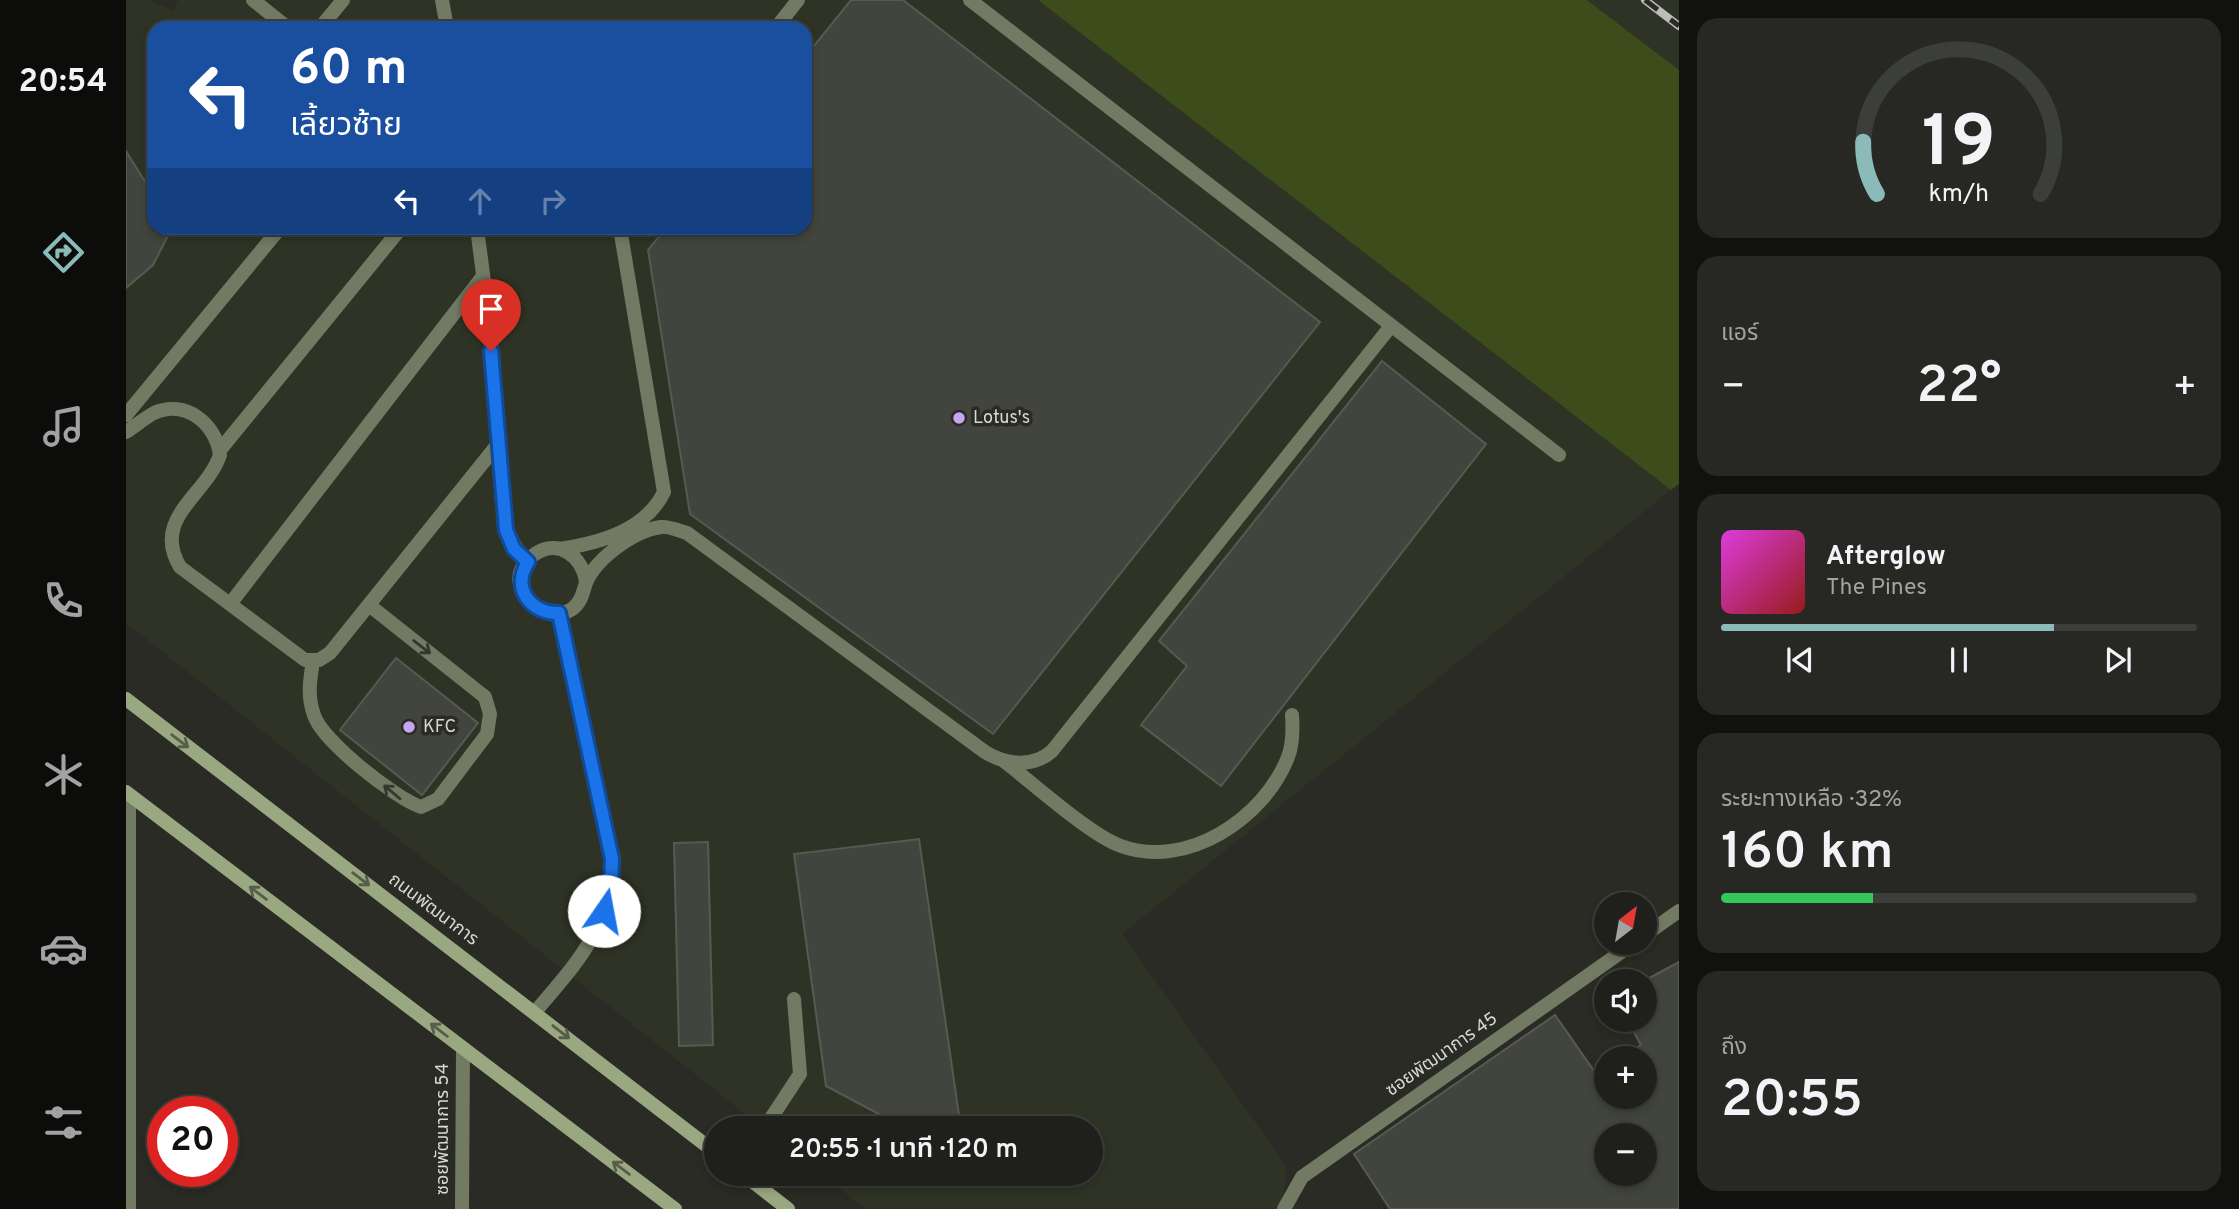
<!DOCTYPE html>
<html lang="th">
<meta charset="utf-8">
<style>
:root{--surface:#1f201b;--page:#272824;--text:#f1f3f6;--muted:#a1a3a3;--line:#3c3e3a;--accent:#8bbbb9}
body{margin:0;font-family:Overpass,"Noto Sans Thai",sans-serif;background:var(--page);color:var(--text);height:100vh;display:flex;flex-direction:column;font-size:26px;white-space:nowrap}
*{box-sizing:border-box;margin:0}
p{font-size:23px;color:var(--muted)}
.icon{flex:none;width:38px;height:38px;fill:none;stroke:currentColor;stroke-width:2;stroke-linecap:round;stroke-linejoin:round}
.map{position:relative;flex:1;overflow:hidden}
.side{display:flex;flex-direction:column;gap:18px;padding:18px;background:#11120f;width:560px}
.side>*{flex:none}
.guide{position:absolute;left:21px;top:21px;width:665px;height:214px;border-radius:21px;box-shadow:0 4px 10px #0003,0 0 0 2px var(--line);background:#1a4fa0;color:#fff;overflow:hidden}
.needle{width:46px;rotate:31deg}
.fabs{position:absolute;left:1468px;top:892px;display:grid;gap:14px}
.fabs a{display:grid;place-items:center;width:63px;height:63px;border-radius:50%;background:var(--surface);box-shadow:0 4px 10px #0003,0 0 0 2px var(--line);font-size:35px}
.speed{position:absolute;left:21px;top:1096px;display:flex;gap:14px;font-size:35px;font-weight:700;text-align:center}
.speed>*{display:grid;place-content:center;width:91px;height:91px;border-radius:50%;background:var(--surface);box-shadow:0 4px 10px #0003,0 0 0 2px var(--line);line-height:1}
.speed .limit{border:10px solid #d22;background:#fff;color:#111}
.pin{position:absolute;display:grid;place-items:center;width:60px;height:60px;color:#fff;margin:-72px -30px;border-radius:50% 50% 50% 0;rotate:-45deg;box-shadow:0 0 7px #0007}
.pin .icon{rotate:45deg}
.me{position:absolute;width:77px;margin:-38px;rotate:12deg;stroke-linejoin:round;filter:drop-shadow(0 0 5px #0008)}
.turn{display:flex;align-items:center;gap:24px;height:147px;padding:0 28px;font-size:32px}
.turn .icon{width:91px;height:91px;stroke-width:2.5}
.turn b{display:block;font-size:49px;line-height:60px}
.lanes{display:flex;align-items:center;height:66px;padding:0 28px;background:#0003;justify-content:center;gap:35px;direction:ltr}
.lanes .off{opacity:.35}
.big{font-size:52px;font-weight:600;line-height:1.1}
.side .card{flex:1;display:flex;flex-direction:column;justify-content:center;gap:10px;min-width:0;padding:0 24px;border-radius:21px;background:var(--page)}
.side .dial{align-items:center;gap:0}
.dial svg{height:182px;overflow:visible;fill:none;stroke:var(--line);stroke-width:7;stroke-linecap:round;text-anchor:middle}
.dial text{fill:var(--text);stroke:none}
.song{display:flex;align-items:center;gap:21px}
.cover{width:84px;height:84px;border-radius:10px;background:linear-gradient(135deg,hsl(300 70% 55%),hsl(0 70% 35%))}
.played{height:7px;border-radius:4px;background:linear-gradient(90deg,var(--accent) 70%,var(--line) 70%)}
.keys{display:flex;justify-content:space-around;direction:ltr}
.heat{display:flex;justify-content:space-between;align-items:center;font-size:38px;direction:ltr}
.charge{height:10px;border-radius:5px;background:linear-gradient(90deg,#34c759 32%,var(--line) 0)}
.trip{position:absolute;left:578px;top:1116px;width:399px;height:70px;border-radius:35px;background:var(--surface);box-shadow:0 4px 10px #0003,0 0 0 2px var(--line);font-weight:600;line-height:70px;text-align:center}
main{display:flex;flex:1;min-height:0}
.menu{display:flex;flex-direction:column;width:126px;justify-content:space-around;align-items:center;background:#0c0d0b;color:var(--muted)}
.menu .icon{width:49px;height:49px}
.menu .on{color:var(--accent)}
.menu b{font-size:32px;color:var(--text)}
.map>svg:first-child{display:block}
.built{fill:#2f3326;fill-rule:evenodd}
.green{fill:#3d4c1b}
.building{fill:#42453d;stroke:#565a51;stroke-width:2;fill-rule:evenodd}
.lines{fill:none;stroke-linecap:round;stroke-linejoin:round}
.service{stroke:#727a63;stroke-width:14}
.minor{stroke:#727a63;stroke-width:14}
.secondary{stroke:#9aa882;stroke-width:14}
.rail-casing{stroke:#bbbdb7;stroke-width:8}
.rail{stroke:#292b24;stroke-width:5;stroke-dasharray:16;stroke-linecap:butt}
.oneway{stroke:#34372d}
.oneway2{stroke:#565d4a}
.route-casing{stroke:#114b97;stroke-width:18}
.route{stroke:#1a73e8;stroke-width:12}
.poi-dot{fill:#c6a6f0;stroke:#292b24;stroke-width:2.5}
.labels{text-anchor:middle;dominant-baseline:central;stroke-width:7;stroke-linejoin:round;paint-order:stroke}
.poi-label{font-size:18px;fill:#d7d9d4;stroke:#292b24;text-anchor:start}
.street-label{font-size:18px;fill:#d7d9d4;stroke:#292b24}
</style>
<main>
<nav class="menu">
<b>20:54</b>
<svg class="icon on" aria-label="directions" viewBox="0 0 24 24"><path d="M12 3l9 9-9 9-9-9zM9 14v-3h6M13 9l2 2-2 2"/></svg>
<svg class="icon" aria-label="music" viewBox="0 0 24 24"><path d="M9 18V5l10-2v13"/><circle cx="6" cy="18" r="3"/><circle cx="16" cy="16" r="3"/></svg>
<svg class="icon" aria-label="phone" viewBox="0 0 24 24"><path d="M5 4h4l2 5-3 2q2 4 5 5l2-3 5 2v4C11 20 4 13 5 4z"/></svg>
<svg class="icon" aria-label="climate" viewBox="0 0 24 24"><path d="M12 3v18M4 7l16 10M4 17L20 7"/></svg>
<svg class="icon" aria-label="car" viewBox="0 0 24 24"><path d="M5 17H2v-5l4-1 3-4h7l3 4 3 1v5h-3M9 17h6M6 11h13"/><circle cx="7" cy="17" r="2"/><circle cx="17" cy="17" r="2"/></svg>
<svg class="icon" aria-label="filters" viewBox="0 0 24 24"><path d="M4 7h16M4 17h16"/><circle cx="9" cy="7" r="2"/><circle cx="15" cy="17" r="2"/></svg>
</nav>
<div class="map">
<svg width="1553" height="1209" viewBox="0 0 1553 1209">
<rect width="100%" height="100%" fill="#292b24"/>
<path class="built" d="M 0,0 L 23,0 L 47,10 L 52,0 L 912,0 L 1545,490 L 996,934 L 1161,1167 L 1156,1209 L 739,1209 L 696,1174 L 964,1174 L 964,1129 L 638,1129 L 0,623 ZM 28,28 L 679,28 L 679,228 L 28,228 Z
M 1461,0 L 1553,0 L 1553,70 Z"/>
<path class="green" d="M 912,0 L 1461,0 L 1553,70 L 1553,484 L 1545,490 Z"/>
<path class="building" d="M 725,0 L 777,0 L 1194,322 L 867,734 L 564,514 L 522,250 L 540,228 L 679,228 L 679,57 Z
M 0,151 L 28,196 L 28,228 L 46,228 L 27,265 L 0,288 Z
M 1256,361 L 1360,444 L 1095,786 L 1015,725 L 1061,666 L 1033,641 Z
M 270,658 L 352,723 L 296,795 L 214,730 Z
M 793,839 L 835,1129 L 781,1129 L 700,1086 L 668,854 Z
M 582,842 L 587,1045 L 553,1046 L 548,843 Z
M 1553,962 L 1553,1209 L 1264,1209 L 1228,1154 L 1429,1015 L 1471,1075 L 1480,1068 L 1480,1097 L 1519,1097 L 1519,1059 L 1495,1059 L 1515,1045 L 1501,1020 L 1519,1020 L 1519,982 L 1516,982 ZM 1480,1136 L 1519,1136 L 1519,1174 L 1480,1174 Z"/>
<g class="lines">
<path class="service" d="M 127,0 L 162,28
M 316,0 L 321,28
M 844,0 L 1433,455
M 194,28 L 217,0
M 650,28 L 672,0
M 351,228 L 364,328 L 376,503 C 380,528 384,544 402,562
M 0,415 L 154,228
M 0,432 C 9,426 19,418 28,413 C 60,399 90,424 94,455 C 80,496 25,518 54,567 L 179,660 L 193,660 L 204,653 L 372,444
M 94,450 L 275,228
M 434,549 C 473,543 519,531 538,492 L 494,228
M 460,581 C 456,557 433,538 409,554 C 359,588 444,647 458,589 C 465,561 507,531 535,527 C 543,526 554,531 561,533 L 859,752 C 880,765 907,768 926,751 L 1265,326
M 104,604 L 357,276
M 187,661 C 184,680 181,696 188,715 C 196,741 269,798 295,807 L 312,799 L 361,734 L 364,714 L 359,697 L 243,605
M 879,762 C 908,784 964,835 995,846 C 1060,870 1138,819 1162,757 C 1167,744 1167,729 1166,715
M 409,1012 C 452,961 484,930 486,859 L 433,613
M 638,1129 L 674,1074 L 668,999"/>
<path class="minor" d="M 1519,935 L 1553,911
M 3,1209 L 3,795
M 336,1209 L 337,1049
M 1158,1209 L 1176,1177 L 1508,943"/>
<path class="secondary" d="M 0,699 L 590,1153
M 0,792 L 549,1209
M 617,1174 L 662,1209"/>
<defs>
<path id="rail" d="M 1519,0 L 1553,26"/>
</defs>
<use href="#rail" class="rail-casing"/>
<use href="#rail" class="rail"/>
</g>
<defs><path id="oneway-shaft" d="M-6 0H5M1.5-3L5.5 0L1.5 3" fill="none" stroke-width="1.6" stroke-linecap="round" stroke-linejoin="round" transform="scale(1.75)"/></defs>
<g class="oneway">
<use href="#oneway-shaft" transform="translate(296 647) rotate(38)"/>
<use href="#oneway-shaft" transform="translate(266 792) rotate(-140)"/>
</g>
<g class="oneway2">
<use href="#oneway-shaft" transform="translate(54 741) rotate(37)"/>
<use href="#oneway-shaft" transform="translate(235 879) rotate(37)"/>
<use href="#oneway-shaft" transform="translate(132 893) rotate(-143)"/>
<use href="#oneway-shaft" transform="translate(313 1030) rotate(-143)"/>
<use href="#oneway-shaft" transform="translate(435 1032) rotate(38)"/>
<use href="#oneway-shaft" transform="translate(495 1168) rotate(-143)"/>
</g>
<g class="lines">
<defs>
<path id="route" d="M 365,351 L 380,530 L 388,549 L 402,562 C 385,588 405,614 433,613 L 486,859 L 485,891 L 478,911"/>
</defs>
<use href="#route" class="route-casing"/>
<use href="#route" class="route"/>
</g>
<g class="poi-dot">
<circle cx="833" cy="418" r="7"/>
<circle cx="283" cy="727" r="7"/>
</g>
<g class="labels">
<g class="poi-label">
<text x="847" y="418">Lotus's</text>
<text x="297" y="727">KFC</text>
</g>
<g class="street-label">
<text transform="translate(307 910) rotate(37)">ถนนพัฒนาการ</text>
<text transform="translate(1316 1055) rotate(-35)">ซอยพัฒนาการ 45</text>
<text transform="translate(317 1129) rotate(-90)">ซอยพัฒนาการ 54</text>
</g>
</g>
</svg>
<div class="fabs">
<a><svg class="needle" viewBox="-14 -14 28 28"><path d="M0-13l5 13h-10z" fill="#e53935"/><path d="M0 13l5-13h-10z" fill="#a1a3a3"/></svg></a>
<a><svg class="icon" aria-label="sound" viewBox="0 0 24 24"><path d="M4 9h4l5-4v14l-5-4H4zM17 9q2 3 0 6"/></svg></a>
<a>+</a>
<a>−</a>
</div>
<div class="speed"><div class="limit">20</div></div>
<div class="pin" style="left:365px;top:351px;background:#d93025"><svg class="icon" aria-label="arrive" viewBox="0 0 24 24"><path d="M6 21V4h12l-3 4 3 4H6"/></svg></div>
<svg class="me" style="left:478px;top:911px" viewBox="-20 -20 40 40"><circle r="19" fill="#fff"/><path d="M0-13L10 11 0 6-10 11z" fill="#1a73e8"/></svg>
<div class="trip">20:55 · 1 นาที · 120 m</div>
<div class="guide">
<div class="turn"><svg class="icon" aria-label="left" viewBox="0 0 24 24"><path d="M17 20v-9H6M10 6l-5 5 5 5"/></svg><div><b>60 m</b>เลี้ยวซ้าย</div></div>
<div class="lanes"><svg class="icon" aria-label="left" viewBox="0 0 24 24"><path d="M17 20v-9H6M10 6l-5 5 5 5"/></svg><svg class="icon off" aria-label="ahead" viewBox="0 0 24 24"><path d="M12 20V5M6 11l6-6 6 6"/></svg><svg class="icon off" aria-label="right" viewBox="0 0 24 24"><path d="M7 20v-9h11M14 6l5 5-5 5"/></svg></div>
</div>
</div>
<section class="side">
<div class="card dial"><svg viewBox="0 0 100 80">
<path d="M14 69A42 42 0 1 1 86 69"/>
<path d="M14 69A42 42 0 0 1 8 46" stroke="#8bbbb9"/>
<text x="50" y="56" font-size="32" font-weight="700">19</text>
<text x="50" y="72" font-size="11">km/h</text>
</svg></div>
<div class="card"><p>แอร์</p>
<div class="heat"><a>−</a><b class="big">22°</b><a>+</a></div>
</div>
<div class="card">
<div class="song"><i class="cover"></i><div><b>Afterglow</b><p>The Pines</p></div></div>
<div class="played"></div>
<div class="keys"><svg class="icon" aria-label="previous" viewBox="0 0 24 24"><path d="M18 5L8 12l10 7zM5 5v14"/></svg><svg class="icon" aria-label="pause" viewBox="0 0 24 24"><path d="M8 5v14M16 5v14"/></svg><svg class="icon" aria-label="next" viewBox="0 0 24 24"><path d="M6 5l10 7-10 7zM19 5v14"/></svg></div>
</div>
<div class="card"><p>ระยะทางเหลือ · 32%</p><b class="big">160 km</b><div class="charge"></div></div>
<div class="card"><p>ถึง</p><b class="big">20:55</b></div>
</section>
</main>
